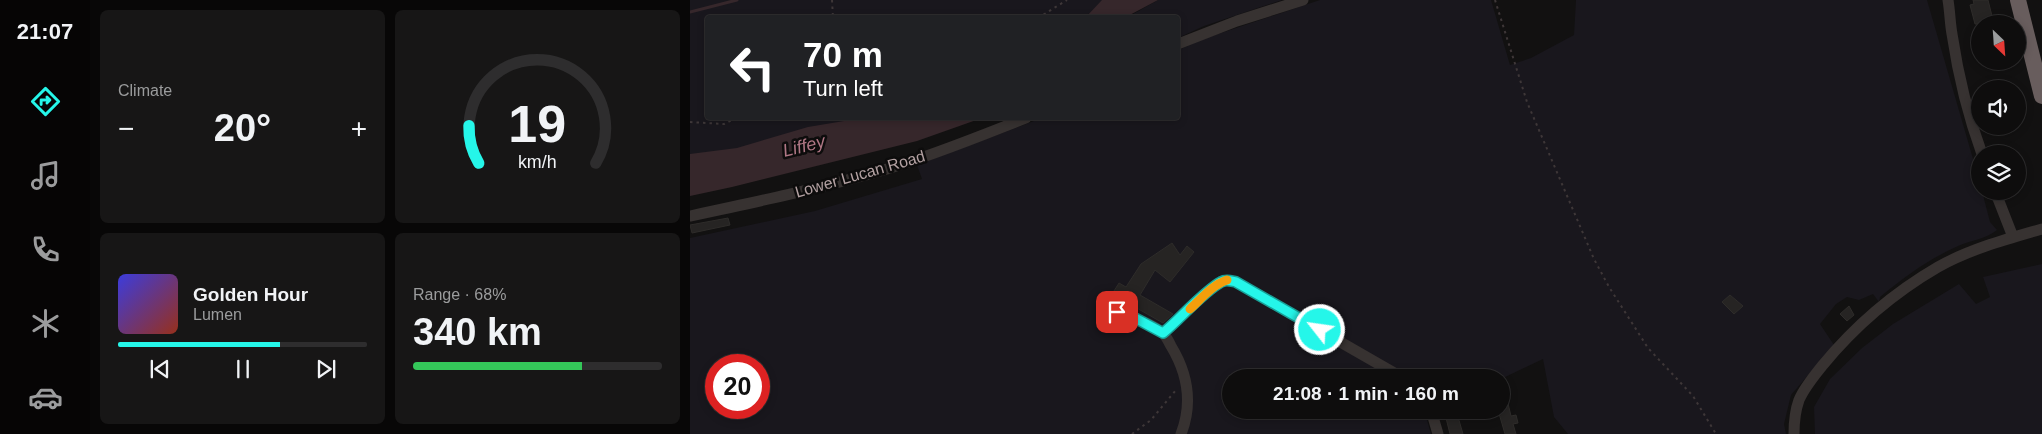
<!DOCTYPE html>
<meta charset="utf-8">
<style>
:root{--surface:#0e0d0d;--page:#171616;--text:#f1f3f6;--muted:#9b9c9d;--line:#2e2d2e;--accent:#25f6e9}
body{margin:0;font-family:Arial,sans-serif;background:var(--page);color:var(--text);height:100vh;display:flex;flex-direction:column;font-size:19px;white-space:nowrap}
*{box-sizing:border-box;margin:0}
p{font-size:16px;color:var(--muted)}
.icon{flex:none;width:28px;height:28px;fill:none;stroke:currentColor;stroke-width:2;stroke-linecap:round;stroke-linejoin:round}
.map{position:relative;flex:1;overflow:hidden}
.side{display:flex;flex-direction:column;gap:10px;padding:10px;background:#080707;width:600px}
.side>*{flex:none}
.banner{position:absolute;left:15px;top:15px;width:475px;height:105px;border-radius:5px;box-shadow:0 2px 8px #0003,0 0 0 1px var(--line);background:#202124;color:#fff;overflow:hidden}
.needle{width:32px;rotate:155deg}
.tools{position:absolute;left:1281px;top:15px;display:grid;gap:10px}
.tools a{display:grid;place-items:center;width:55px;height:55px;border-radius:50%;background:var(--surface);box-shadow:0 2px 8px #0003,0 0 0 1px var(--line);font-size:25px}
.speed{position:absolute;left:15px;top:354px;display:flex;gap:10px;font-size:25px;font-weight:700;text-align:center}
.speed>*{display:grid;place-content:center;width:65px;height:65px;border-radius:50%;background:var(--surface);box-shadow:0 2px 8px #0003,0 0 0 1px var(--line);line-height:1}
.speed .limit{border:8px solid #d22;background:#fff;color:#111}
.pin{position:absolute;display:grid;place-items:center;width:42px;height:42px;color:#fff;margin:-21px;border-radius:10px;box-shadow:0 2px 8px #0006}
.me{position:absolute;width:55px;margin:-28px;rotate:300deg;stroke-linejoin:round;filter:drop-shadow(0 0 4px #0008)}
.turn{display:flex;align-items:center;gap:18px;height:105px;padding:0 15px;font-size:22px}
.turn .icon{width:65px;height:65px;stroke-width:2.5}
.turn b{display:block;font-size:35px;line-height:42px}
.big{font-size:38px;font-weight:700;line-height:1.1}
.side .widget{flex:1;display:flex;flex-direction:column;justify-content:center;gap:8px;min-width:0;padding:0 18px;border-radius:8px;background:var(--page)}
.side .dial{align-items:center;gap:0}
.dial svg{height:130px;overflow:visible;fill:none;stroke:var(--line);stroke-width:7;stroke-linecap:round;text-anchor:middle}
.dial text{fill:var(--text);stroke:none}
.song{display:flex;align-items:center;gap:15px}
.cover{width:60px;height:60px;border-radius:8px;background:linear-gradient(135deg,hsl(240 70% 55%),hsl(10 70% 35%))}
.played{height:5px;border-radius:2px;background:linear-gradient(90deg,var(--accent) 65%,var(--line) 65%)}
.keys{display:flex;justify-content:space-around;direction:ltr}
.heat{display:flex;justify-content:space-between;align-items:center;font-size:28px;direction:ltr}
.charge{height:8px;border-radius:4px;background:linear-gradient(90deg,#34c759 68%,var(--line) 0)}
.side .tiles{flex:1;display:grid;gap:10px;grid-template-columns:repeat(2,1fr)}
.trip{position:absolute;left:532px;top:369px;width:288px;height:50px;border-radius:25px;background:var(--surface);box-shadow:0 2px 8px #0003,0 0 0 1px var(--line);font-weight:700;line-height:50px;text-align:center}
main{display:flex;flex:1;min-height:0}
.menu{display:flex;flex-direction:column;width:90px;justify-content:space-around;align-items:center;background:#060505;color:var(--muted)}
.menu .icon{width:35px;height:35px}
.menu .selected{color:var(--accent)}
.menu b{font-size:22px;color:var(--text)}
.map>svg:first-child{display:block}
.green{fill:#19171d;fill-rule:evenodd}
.water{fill:#36272b}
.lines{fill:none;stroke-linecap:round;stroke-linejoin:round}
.stream{stroke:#36272b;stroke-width:3}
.building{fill:#262423;stroke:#2e2c2a}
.path{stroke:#3e3738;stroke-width:2;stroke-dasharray:2.5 4;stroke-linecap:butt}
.minor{stroke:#373231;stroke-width:11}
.highway{stroke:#685d5d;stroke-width:16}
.route-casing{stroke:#18a097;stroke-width:12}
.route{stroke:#25f6e9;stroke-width:9}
.slow{stroke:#f59e0b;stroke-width:9}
.labels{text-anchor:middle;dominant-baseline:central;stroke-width:5;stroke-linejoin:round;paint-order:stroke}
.street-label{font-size:16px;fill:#b3a1a2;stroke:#0d0c0c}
.water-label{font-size:18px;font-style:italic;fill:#b07785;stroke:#0d0c0c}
</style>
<main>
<nav class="menu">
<b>21:07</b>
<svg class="icon selected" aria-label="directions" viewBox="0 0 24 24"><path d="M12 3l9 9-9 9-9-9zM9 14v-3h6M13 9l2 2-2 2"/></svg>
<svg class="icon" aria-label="music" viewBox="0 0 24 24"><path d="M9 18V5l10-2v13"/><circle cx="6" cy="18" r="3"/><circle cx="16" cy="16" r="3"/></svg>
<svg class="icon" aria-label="phone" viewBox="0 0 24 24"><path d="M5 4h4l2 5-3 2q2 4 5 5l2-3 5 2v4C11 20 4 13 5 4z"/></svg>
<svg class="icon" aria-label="climate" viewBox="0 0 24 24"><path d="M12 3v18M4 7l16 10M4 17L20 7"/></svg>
<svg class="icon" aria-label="car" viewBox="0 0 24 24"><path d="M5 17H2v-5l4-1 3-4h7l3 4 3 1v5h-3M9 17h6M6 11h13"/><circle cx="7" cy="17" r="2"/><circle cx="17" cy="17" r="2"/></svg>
</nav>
<section class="side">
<div class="tiles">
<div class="widget"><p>Climate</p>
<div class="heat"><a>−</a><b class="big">20°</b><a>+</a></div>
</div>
<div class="widget dial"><svg viewBox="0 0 100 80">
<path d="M14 69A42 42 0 1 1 86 69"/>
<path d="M14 69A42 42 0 0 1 8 46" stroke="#25f6e9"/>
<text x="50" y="56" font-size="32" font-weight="700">19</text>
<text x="50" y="72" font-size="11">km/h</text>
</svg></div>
<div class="widget">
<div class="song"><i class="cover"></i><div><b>Golden Hour</b><p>Lumen</p></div></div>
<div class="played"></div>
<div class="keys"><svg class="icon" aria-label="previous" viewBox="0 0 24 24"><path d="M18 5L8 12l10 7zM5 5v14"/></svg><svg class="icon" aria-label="pause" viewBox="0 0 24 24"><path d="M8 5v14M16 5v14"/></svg><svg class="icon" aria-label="next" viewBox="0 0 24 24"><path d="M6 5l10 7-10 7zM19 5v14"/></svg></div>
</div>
<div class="widget"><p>Range · 68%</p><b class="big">340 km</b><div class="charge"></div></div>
</div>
</section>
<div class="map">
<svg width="1352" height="434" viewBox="0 0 1352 434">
<rect width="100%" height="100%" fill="#121111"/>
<path class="green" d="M 0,0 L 436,0 L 414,18 L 18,18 L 18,118 L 228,118 L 0,175 Z
M 468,0 L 592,0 L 514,26 L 488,38 L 488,18 L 436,18 Z
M 630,0 L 801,0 L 820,65 L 841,58 L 884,35 L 886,0 L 1237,0 L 1290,183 L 1290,191 L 1292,191 L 1300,222 L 1307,230 C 1296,239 1281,240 1268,246 C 1239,259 1214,277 1190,297 L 1189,302 L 1183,294 L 1169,300 L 1157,297 L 1146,304 L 1130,324 L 1144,345 L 1101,395 L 1094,424 L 1096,434 L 878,434 L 864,417 L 853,359 L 811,379 L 811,378 L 541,378 L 541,410 L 734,410 L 741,434 L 0,434 L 0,238 L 125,211 L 232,179 L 227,165 L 352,118 L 488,118 L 488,50 L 516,38 ZM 26,365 L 69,365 L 69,408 L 26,408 Z
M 1352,264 L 1352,434 L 1125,434 L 1124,407 L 1140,379 L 1172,348 L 1203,324 L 1269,284 L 1286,304 L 1300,297 L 1293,277 Z"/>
<path class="water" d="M 412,0 L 468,0 L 436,17 L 396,17 Z
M 172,118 L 292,118 L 227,141 L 42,187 L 0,196 L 0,154 L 47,148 L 118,127 Z"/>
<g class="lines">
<path class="stream" d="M 0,12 L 47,0"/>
</g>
<path class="building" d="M 1283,0 L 1298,0 L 1304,24 L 1285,24 L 1280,5 L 1284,4 Z
M 38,218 L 40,225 L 2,233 L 0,225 Z
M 482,243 L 490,255 L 497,246 L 504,252 L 480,282 L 465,270 L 450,295 L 483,314 L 473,323 L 422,294 L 429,283 L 436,287 L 451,264 Z
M 1040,295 L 1053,306 L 1044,314 L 1032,302 Z
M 1159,306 L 1164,315 L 1157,321 L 1150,314 Z
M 814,387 L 821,416 L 826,415 L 828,423 L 823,424 L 826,434 L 815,434 L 808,410 L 811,410 L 811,388 Z
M 754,410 L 766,410 L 773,434 L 760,434 Z"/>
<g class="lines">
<path class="path" d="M 142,0 L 143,18
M 805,0 L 837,102 L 904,259 L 919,287 L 958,348 L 1003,396 L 1026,434
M 348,18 L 377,0
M 0,122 L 34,124 L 46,118
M 442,434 L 461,420 L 486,390"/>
<path class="minor" d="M 1258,0 C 1260,12 1260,23 1262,34 C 1268,74 1278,116 1292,154
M 488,44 L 547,21 L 613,0
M 1305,191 L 1323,237
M 0,216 C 66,202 132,188 197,169 C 244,155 290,136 336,118
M 427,312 C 442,317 461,323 473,333 C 476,336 479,342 481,346 C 498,374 503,403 491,434
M 473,333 C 489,320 514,291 531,282 C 536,279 541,281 546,282 L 713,378
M 741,410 L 748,434
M 1104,434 C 1104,423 1105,411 1109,400 C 1114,388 1124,376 1132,366 C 1164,327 1205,292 1248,267 C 1280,249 1317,239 1352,229"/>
<path class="highway" d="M 1328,0 L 1352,96"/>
</g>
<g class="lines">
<defs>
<path id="route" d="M 427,312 L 445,318 L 473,333 C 489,320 514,291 531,282 C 536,279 541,281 546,282 L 630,330"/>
</defs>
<use href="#route" class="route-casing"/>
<use href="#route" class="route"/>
<path class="slow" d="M 500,309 C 511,299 522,285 537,280"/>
</g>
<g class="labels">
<g class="street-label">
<text transform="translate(170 174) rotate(-16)">Lower Lucan Road</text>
</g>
<g class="water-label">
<text transform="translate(114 146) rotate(-14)">Liffey</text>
</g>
</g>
</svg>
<div class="tools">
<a><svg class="needle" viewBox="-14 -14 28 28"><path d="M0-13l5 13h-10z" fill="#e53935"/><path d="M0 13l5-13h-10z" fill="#9b9c9d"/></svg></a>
<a><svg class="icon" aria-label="sound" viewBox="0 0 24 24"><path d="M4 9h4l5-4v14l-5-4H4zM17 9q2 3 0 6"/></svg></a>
<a><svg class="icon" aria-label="layers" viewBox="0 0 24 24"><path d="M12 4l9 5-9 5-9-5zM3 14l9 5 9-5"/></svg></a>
</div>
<div class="speed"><div class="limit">20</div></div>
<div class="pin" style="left:427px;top:312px;background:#d93025"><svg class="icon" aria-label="arrive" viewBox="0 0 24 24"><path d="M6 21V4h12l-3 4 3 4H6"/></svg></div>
<svg class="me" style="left:630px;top:330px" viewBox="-20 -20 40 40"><circle r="17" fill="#25f6e9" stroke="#fff" stroke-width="3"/><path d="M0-11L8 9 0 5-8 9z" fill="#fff"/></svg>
<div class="trip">21:08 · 1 min · 160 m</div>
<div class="banner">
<div class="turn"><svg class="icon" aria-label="left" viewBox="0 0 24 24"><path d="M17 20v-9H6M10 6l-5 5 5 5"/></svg><div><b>70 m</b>Turn left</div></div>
</div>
</div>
</main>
